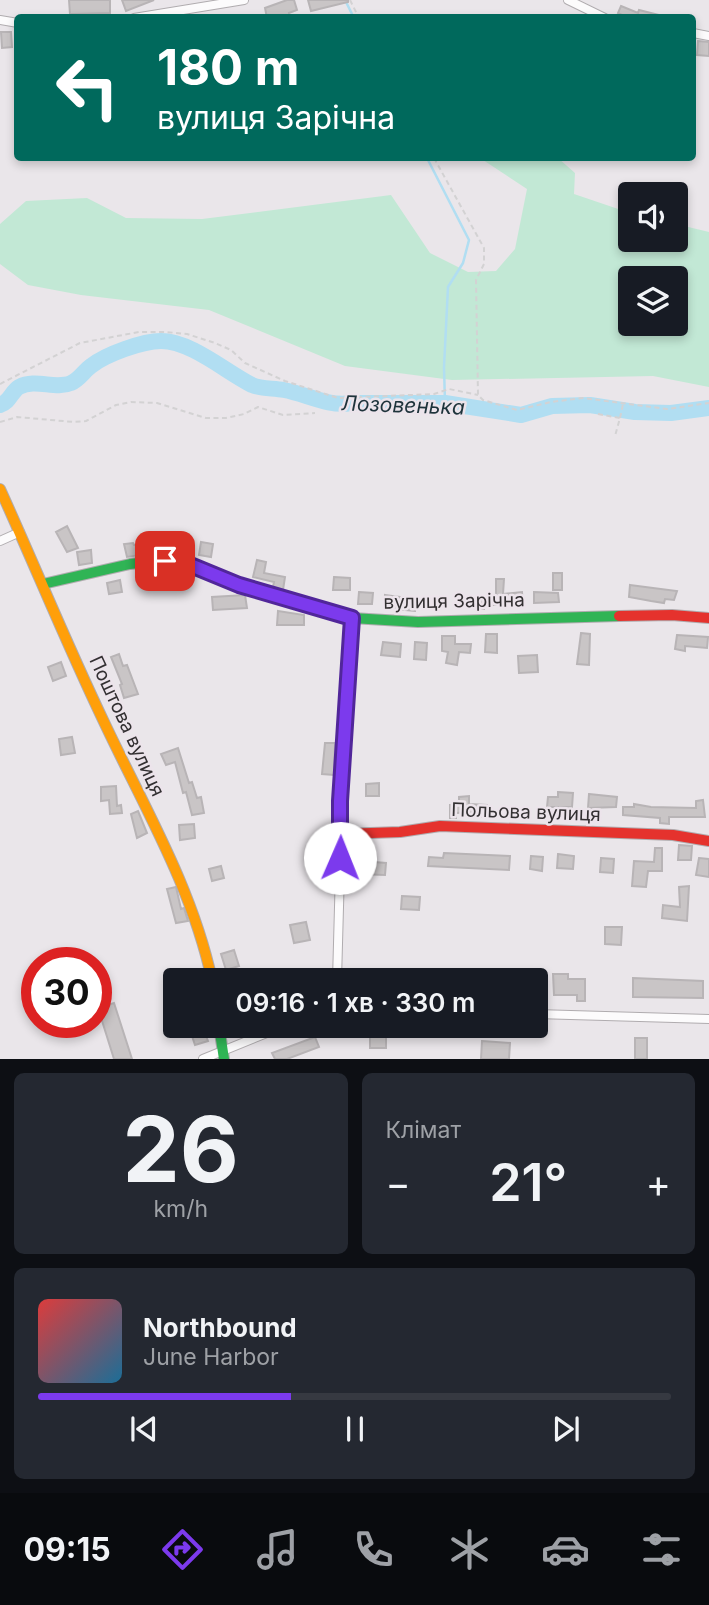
<!DOCTYPE html>
<html lang="uk">
<meta charset="utf-8">
<style>
:root{--surface:#171b24;--page:#242831;--text:#f1f3f6;--muted:#9ea1a6;--line:#363941;--accent:#7c3aed}
body{margin:0;font-family:Inter,sans-serif;background:var(--page);color:var(--text);height:100vh;display:flex;flex-direction:column;font-size:26px;white-space:nowrap}
*{box-sizing:border-box;margin:0}
p{font-size:23px;color:var(--muted)}
.icon{flex:none;width:38px;height:38px;fill:none;stroke:currentColor;stroke-width:2;stroke-linecap:round;stroke-linejoin:round}
.map{position:relative;height:1059px;overflow:hidden}
.details{display:flex;flex-direction:column;gap:14px;padding:14px;background:#0d0f14;flex:1}
.details>*{flex:none}
.top-card{position:absolute;left:14px;top:14px;width:682px;height:147px;border-radius:7px;box-shadow:0 4px 10px #0003;background:#00695c;color:#fff;overflow:hidden}
.controls{position:absolute;left:618px;top:182px;display:grid;gap:14px}
.controls a{display:grid;place-items:center;width:70px;height:70px;border-radius:7px;background:var(--surface);box-shadow:0 4px 10px #0003;font-size:35px}
.speed{position:absolute;left:21px;top:947px;display:flex;gap:14px;font-size:35px;font-weight:700;text-align:center}
.speed>*{display:grid;place-content:center;width:91px;height:91px;border-radius:50%;background:var(--surface);box-shadow:0 4px 10px #0003;line-height:1}
.speed .limit{border:10px solid #d22;background:#fff;color:#111}
.pin{position:absolute;display:grid;place-items:center;width:60px;height:60px;color:#fff;margin:-30px;border-radius:14px;box-shadow:0 4px 10px #0006}
.me{position:absolute;width:77px;margin:-38px;rotate:1deg;stroke-linejoin:round;filter:drop-shadow(0 0 5px #0008)}
.turn{display:flex;align-items:center;gap:24px;height:147px;padding:0 28px;font-size:32px}
.turn .icon{width:91px;height:91px;stroke-width:2.5}
.turn b{display:block;font-size:49px;line-height:60px}
.big{font-size:52px;font-weight:600;line-height:1.1}
.details .widget{flex:1;display:flex;flex-direction:column;justify-content:center;gap:10px;min-width:0;padding:0 24px;border-radius:10px;background:var(--page)}
.details .dial{align-items:center;gap:0}
.dial b{font-size:91px;line-height:1}
.song{display:flex;align-items:center;gap:21px}
.cover{width:84px;height:84px;border-radius:10px;background:linear-gradient(135deg,hsl(0 70% 55%),hsl(200 70% 35%))}
.played{height:7px;border-radius:4px;background:linear-gradient(90deg,var(--accent) 40%,var(--line) 40%)}
.keys{display:flex;justify-content:space-around;direction:ltr}
.heat{display:flex;justify-content:space-between;align-items:center;font-size:38px;direction:ltr}
.details .tiles{flex:1;display:grid;gap:14px;grid-template-columns:1fr 1fr}
.widget:last-child{grid-column:span 2}
.trip{position:absolute;left:163px;top:968px;width:385px;height:70px;border-radius:7px;background:var(--surface);box-shadow:0 4px 10px #0003;font-weight:600;line-height:70px;text-align:center}
.menu{display:flex;height:112px;justify-content:space-around;align-items:center;background:#090b0e;color:var(--muted)}
.menu .icon{width:49px;height:49px}
.menu .selected{color:var(--accent)}
.menu b{font-size:32px;color:var(--text)}
.map>svg:first-child{display:block}
.green{fill:#c2e8d5;fill-rule:evenodd}
.lines{fill:none;stroke-linecap:round;stroke-linejoin:round}
.stream{stroke:#b1def2;stroke-width:2.5}
.river{stroke:#b1def2;stroke-width:16}
.building{fill:#c9c5c6;stroke:#b8b4b6;stroke-width:2}
.street-casing{stroke:#b0acaf;stroke-width:10}
.fast-casing{stroke:#b0acaf;stroke-width:12}
.slow-casing{stroke:#b0acaf;stroke-width:12}
.jam-casing{stroke:#b0acaf;stroke-width:12}
.path{stroke:#d3d2d3;stroke-width:2;stroke-dasharray:5 3.5;stroke-linecap:butt}
.street{stroke:#fcfbfc;stroke-width:8}
.fast{stroke:#30b455;stroke-width:10}
.slow{stroke:#ff9f0a;stroke-width:10}
.jam{stroke:#e5322d;stroke-width:10}
.route-casing{stroke:#51269a;stroke-width:18}
.route{stroke:#7c3aed;stroke-width:12}
.labels{text-anchor:middle;dominant-baseline:central;stroke-width:5;stroke-linejoin:round;paint-order:stroke}
.street-label{font-size:19px;fill:#333032;stroke:#ece4eb}
.water-label{font-size:21px;font-style:italic;fill:#1e333b;stroke:#ece4eb}
</style>
<div class="map">
<svg width="709" height="1059" viewBox="0 0 709 1059">
<rect width="100%" height="100%" fill="#eae6ea"/>
<path class="green" d="M 480,158 L 558,158 L 575,173 L 574,194 L 630,213 L 630,240 L 676,240 L 676,224 L 709,232 L 709,387 L 653,376 L 452,380 L 345,366 L 209,310 L 81,295 L 28,285 L 0,264 L 0,224 L 26,201 L 87,198 L 126,218 L 202,219 L 391,195 L 430,253 L 468,272 L 496,271 L 515,249 L 527,189 ZM 630,278 L 676,278 L 676,324 L 630,324 Z"/>
<g class="lines">
<path class="stream" d="M 345,0 L 354,18
M 427,158 L 469,240 L 463,263 L 448,287 L 444,367 L 445,403"/>
<path class="river" d="M 0,405 C 10,402 11,392 19,387 C 36,378 55,390 71,383 C 79,380 84,371 91,366 C 106,354 143,341 161,341 C 191,341 226,372 252,385 C 261,389 273,388 284,390 C 306,394 328,407 351,403 L 445,403 L 521,415 L 552,406 L 590,405 L 635,412 L 671,413 L 709,408"/>
</g>
<path class="building" d="M 69,0 L 110,0 L 110,13 L 70,14 Z
M 122,0 L 154,0 L 126,11 Z
M 287,0 L 294,0 L 297,10 L 289,13 L 290,18 L 267,18 L 265,8 Z
M 308,0 L 348,0 L 348,2 L 311,11 Z
M 621,6 L 638,13 L 639,10 L 659,15 L 659,18 L 628,18 L 618,13 Z
M 1,32 L 11,32 L 12,47 L 2,48 Z
M 698,41 L 709,42 L 709,56 L 697,55 Z
M 67,526 L 78,548 L 67,552 L 56,532 Z
M 201,542 L 213,544 L 211,557 L 199,555 Z
M 133,543 L 134,545 L 153,544 L 154,553 L 127,557 L 124,544 Z
M 91,550 L 92,563 L 79,565 L 77,552 Z
M 257,560 L 266,562 L 264,573 L 285,577 L 283,590 L 273,587 L 274,582 L 253,577 Z
M 553,573 L 562,573 L 562,590 L 553,590 Z
M 334,577 L 350,578 L 350,590 L 333,590 Z
M 496,579 L 504,579 L 503,594 L 522,592 L 523,605 L 484,605 L 484,609 L 473,608 L 474,597 L 496,598 Z
M 120,580 L 122,592 L 109,594 L 107,583 Z
M 630,585 L 653,588 L 677,591 L 674,600 L 665,599 L 664,603 L 651,601 L 629,597 Z
M 359,592 L 373,593 L 372,604 L 358,604 Z
M 534,592 L 558,593 L 559,602 L 534,603 Z
M 245,595 L 247,608 L 213,610 L 212,597 Z
M 385,595 L 416,599 L 415,611 L 384,608 Z
M 278,611 L 304,615 L 304,625 L 277,625 Z
M 581,633 L 590,634 L 589,665 L 577,664 Z
M 486,634 L 497,634 L 497,653 L 485,652 Z
M 677,635 L 708,637 L 707,648 L 685,646 L 685,651 L 675,649 Z
M 442,636 L 455,636 L 455,644 L 471,644 L 470,653 L 459,652 L 457,665 L 446,663 L 448,652 L 442,651 Z
M 383,642 L 401,644 L 400,657 L 381,655 Z
M 415,642 L 427,643 L 426,660 L 414,659 Z
M 119,654 L 123,666 L 127,665 L 138,694 L 124,698 L 120,685 L 122,684 L 111,657 Z
M 537,655 L 538,672 L 519,673 L 518,656 Z
M 61,662 L 66,676 L 53,681 L 48,667 Z
M 72,737 L 75,753 L 61,755 L 59,739 Z
M 325,743 L 335,743 L 334,775 L 322,774 Z
M 178,748 L 189,783 L 192,782 L 197,798 L 201,797 L 204,813 L 192,815 L 186,792 L 183,793 L 175,762 L 166,765 L 161,754 Z
M 379,783 L 379,796 L 366,796 L 366,784 Z
M 116,786 L 117,806 L 121,805 L 122,813 L 110,814 L 109,800 L 101,801 L 101,787 Z
M 558,792 L 573,793 L 572,807 L 547,807 L 548,797 L 558,797 Z
M 589,794 L 617,797 L 616,807 L 588,808 Z
M 469,796 L 469,804 L 487,805 L 487,817 L 479,816 L 479,812 L 456,813 L 456,818 L 450,818 L 450,805 L 459,805 L 459,797 Z
M 703,800 L 705,817 L 669,817 L 669,824 L 660,823 L 660,818 L 623,815 L 623,807 L 634,807 L 634,804 L 651,807 L 696,808 L 696,801 Z
M 138,811 L 147,833 L 137,838 L 131,814 Z
M 194,824 L 195,838 L 180,840 L 179,825 Z
M 679,845 L 692,846 L 691,860 L 678,860 Z
M 655,848 L 662,848 L 662,871 L 648,871 L 646,887 L 632,886 L 634,861 L 654,862 Z
M 328,851 L 329,864 L 311,864 L 310,852 Z
M 444,853 L 510,856 L 509,870 L 428,866 L 429,857 L 443,858 Z
M 558,854 L 574,856 L 573,869 L 557,868 Z
M 531,856 L 543,857 L 542,871 L 530,869 Z
M 601,858 L 614,859 L 613,873 L 600,872 Z
M 699,858 L 709,859 L 709,877 L 696,875 Z
M 374,862 L 386,863 L 385,875 L 358,874 L 359,863 L 374,864 Z
M 221,866 L 224,878 L 212,881 L 209,869 Z
M 689,886 L 687,921 L 662,918 L 663,905 L 680,907 L 679,887 Z
M 176,887 L 181,909 L 184,908 L 188,921 L 176,923 L 167,889 Z
M 402,896 L 420,897 L 419,910 L 401,909 Z
M 306,922 L 310,940 L 294,943 L 290,925 Z
M 605,927 L 622,927 L 621,945 L 605,944 Z
M 234,950 L 239,966 L 226,970 L 221,954 Z
M 553,974 L 568,974 L 568,979 L 585,979 L 585,1001 L 577,1001 L 577,995 L 554,995 Z
M 633,978 L 703,981 L 703,998 L 633,997 Z
M 114,1003 L 132,1059 L 114,1059 L 98,1008 Z
M 194,1026 L 202,1026 L 208,1041 L 195,1045 L 189,1027 Z
M 370,1028 L 386,1028 L 386,1048 L 370,1048 Z
M 315,1037 L 319,1047 L 287,1059 L 275,1059 L 272,1053 Z
M 635,1038 L 647,1038 L 647,1059 L 635,1059 Z
M 482,1041 L 510,1043 L 509,1059 L 481,1059 Z"/>
<g class="lines">
<defs>
<path id="street" d="M 568,0 L 605,18
M 134,18 L 244,0
M 0,20 L 18,23
M 693,33 L 709,36
M 0,541 L 20,532
M 337,980 L 341,834 L 340,801 L 352,618
M 536,1014 L 709,1019
M 203,1059 L 284,1026"/>
<path id="fast" d="M 43,584 L 130,564 L 165,560 L 189,564 L 239,585 L 352,618 L 418,622 L 619,616
M 219,1026 L 224,1059"/>
<path id="slow" d="M 0,489 C 35,566 67,645 104,722 C 144,807 192,887 212,980"/>
<path id="jam" d="M 619,616 L 672,615 L 709,618
M 341,834 L 400,832 L 440,826 L 673,835 L 709,841"/>
</defs>
<use href="#street" class="street-casing"/>
<use href="#fast" class="fast-casing"/>
<use href="#slow" class="slow-casing"/>
<use href="#jam" class="jam-casing"/>
<path class="path" d="M 350,0 L 359,18
M 434,158 L 484,248 L 484,264 L 476,280 L 478,395 L 483,400 L 517,410 L 551,402 L 583,398 L 667,409 L 709,403
M 0,384 L 80,343 L 139,332 L 166,332 L 187,334 L 215,343 L 231,350 L 245,363 L 285,381 L 338,398 L 434,394 L 449,389 L 478,395
M 598,414 L 620,418 L 615,436
M 620,418 L 623,404
M 0,422 L 17,417 L 74,422 L 86,421 L 116,405 L 131,402 L 157,403 L 206,418 L 226,418 L 244,414 L 258,407 L 283,415 L 315,413"/>
<use href="#street" class="street"/>
<use href="#fast" class="fast"/>
<use href="#slow" class="slow"/>
<use href="#jam" class="jam"/>
</g>
<g class="lines">
<defs>
<path id="route" d="M 165,561 L 188,564 L 239,585 L 352,618 L 340,801 L 340,858"/>
</defs>
<use href="#route" class="route-casing"/>
<use href="#route" class="route"/>
</g>
<g class="labels">
<g class="street-label">
<text transform="translate(454 601) rotate(-1)">вулиця Зарічна</text>
<text transform="translate(127 726) rotate(65)">Поштова вулиця</text>
<text transform="translate(526 812) rotate(2)">Польова вулиця</text>
</g>
<g class="water-label">
<text transform="translate(403 405) rotate(2)">Лозовенька</text>
</g>
</g>
</svg>
<div class="controls">
<a><svg class="icon" aria-label="sound" viewBox="0 0 24 24"><path d="M4 9h4l5-4v14l-5-4H4zM17 9q2 3 0 6"/></svg></a>
<a><svg class="icon" aria-label="layers" viewBox="0 0 24 24"><path d="M12 4l9 5-9 5-9-5zM3 14l9 5 9-5"/></svg></a>
</div>
<div class="speed"><div class="limit">30</div></div>
<div class="pin" style="left:165px;top:561px;background:#d93025"><svg class="icon" aria-label="arrive" viewBox="0 0 24 24"><path d="M6 21V4h12l-3 4 3 4H6"/></svg></div>
<svg class="me" style="left:340px;top:858px" viewBox="-20 -20 40 40"><circle r="19" fill="#fff"/><path d="M0-13L10 11 0 6-10 11z" fill="#7c3aed"/></svg>
<div class="trip">09:16 · 1 хв · 330 m</div>
<div class="top-card">
<div class="turn"><svg class="icon" aria-label="left" viewBox="0 0 24 24"><path d="M17 20v-9H6M10 6l-5 5 5 5"/></svg><div><b>180 m</b>вулиця Зарічна</div></div>
</div>
</div>
<section class="details">
<div class="tiles">
<div class="widget dial"><b>26</b><p>km/h</p></div>
<div class="widget"><p>Клімат</p>
<div class="heat"><a>−</a><b class="big">21°</b><a>+</a></div>
</div>
<div class="widget">
<div class="song"><i class="cover"></i><div><b>Northbound</b><p>June Harbor</p></div></div>
<div class="played"></div>
<div class="keys"><svg class="icon" aria-label="previous" viewBox="0 0 24 24"><path d="M18 5L8 12l10 7zM5 5v14"/></svg><svg class="icon" aria-label="pause" viewBox="0 0 24 24"><path d="M8 5v14M16 5v14"/></svg><svg class="icon" aria-label="next" viewBox="0 0 24 24"><path d="M6 5l10 7-10 7zM19 5v14"/></svg></div>
</div>
</div>
</section>
<nav class="menu">
<b>09:15</b>
<svg class="icon selected" aria-label="directions" viewBox="0 0 24 24"><path d="M12 3l9 9-9 9-9-9zM9 14v-3h6M13 9l2 2-2 2"/></svg>
<svg class="icon" aria-label="music" viewBox="0 0 24 24"><path d="M9 18V5l10-2v13"/><circle cx="6" cy="18" r="3"/><circle cx="16" cy="16" r="3"/></svg>
<svg class="icon" aria-label="phone" viewBox="0 0 24 24"><path d="M5 4h4l2 5-3 2q2 4 5 5l2-3 5 2v4C11 20 4 13 5 4z"/></svg>
<svg class="icon" aria-label="climate" viewBox="0 0 24 24"><path d="M12 3v18M4 7l16 10M4 17L20 7"/></svg>
<svg class="icon" aria-label="car" viewBox="0 0 24 24"><path d="M5 17H2v-5l4-1 3-4h7l3 4 3 1v5h-3M9 17h6M6 11h13"/><circle cx="7" cy="17" r="2"/><circle cx="17" cy="17" r="2"/></svg>
<svg class="icon" aria-label="filters" viewBox="0 0 24 24"><path d="M4 7h16M4 17h16"/><circle cx="9" cy="7" r="2"/><circle cx="15" cy="17" r="2"/></svg>
</nav>
